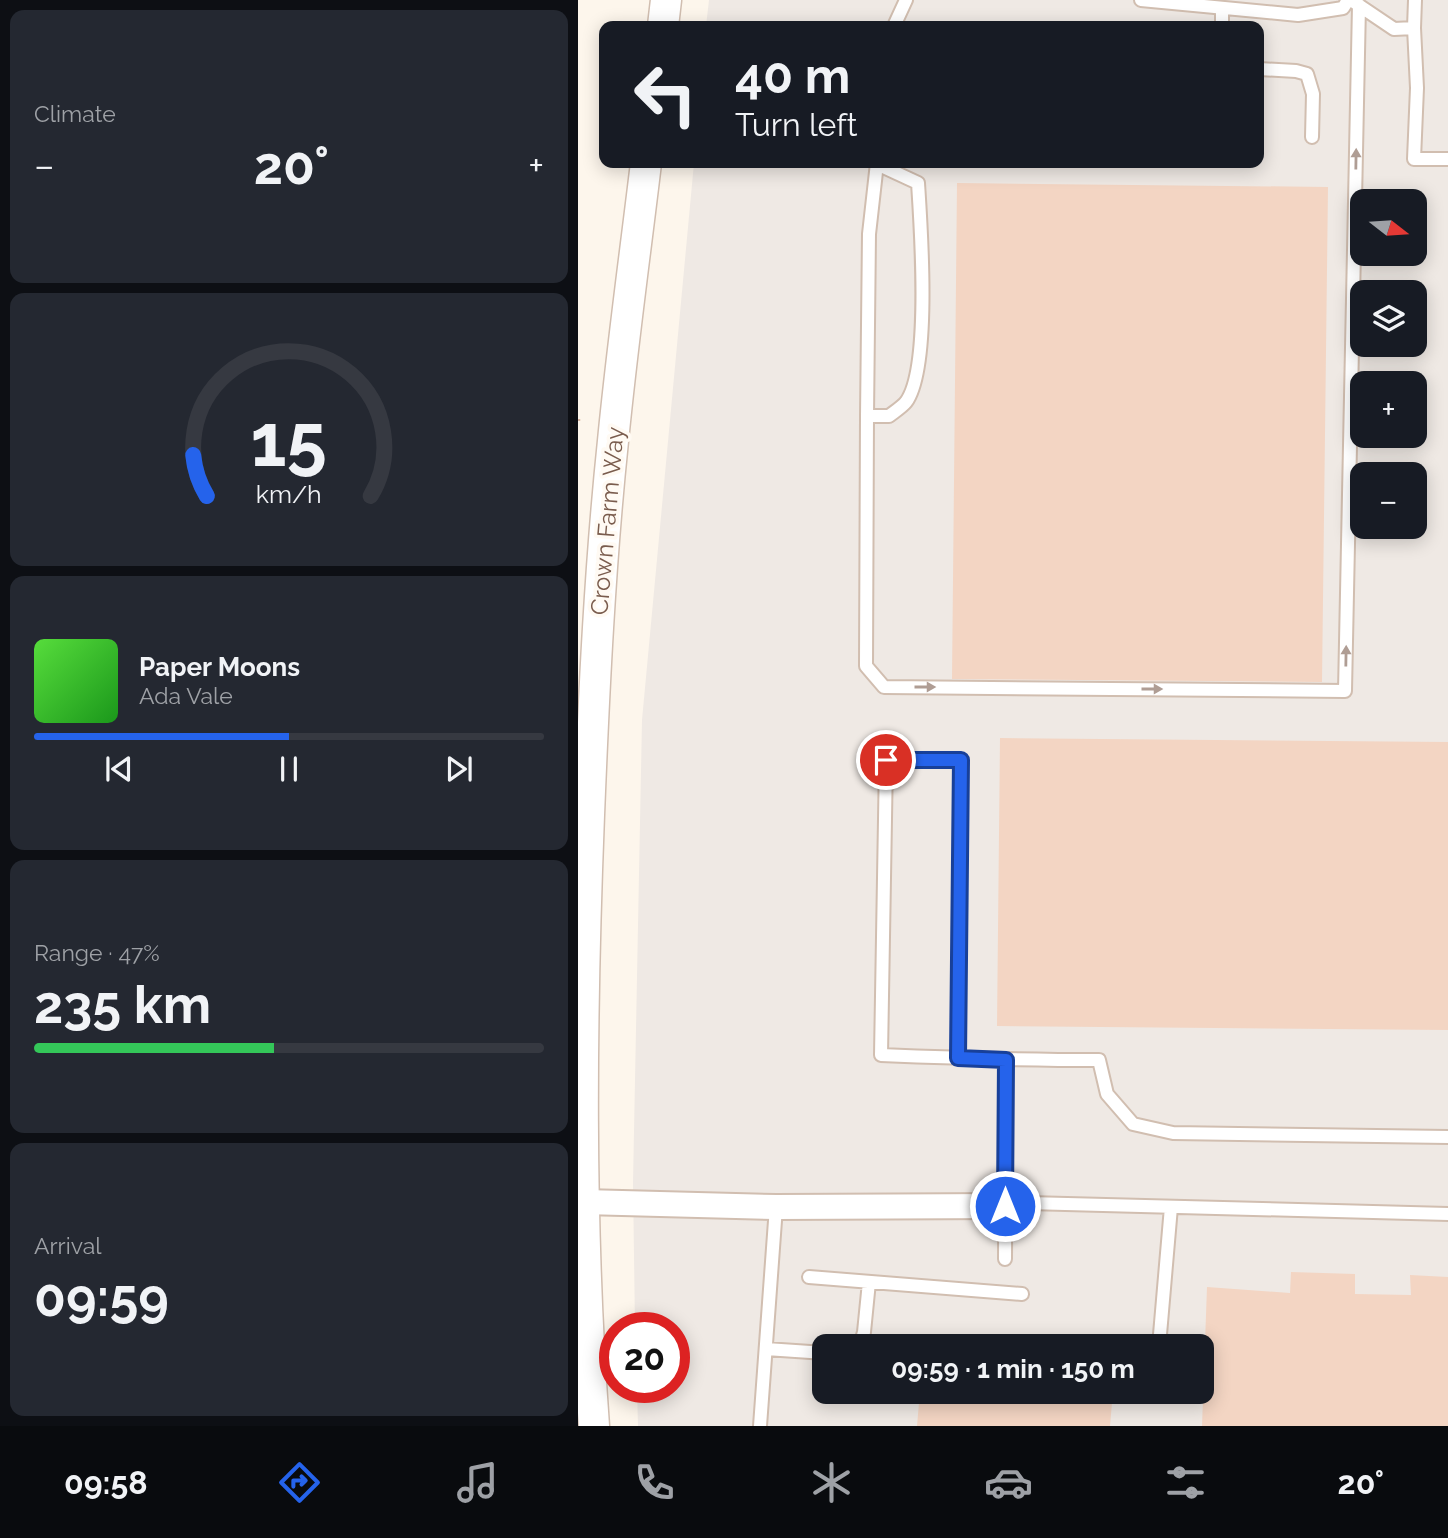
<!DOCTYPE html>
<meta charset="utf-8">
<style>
:root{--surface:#171b24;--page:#242831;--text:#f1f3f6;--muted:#9ea1a6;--line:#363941;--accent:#2563eb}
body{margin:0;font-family:Raleway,sans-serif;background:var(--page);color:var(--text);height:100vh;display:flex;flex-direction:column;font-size:26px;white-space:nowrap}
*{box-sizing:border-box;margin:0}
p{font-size:23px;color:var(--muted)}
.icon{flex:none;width:38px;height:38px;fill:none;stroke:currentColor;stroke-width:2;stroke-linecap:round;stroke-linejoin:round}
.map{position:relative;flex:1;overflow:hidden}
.side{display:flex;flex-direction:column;gap:10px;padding:10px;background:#0d0f14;width:578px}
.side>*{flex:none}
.top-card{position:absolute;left:21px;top:21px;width:665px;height:147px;border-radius:14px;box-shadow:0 4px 18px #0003;background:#171b24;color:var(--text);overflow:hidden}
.needle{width:46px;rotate:107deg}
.controls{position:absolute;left:772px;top:189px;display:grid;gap:14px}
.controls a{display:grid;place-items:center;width:77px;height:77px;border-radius:14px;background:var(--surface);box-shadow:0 4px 18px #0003;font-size:35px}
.speed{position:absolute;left:21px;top:1312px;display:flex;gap:14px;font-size:35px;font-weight:700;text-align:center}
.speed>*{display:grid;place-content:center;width:91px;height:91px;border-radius:50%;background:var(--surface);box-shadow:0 4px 18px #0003;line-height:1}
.speed .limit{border:10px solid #d22;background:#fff;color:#111}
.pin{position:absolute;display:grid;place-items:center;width:60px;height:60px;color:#fff;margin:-30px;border:4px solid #fff;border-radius:50%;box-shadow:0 2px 7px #0007}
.me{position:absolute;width:77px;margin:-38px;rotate:0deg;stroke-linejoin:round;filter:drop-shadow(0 0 5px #0008)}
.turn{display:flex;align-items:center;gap:24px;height:147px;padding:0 21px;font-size:32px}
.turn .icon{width:91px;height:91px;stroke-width:2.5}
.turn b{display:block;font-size:49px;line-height:60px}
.big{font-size:52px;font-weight:700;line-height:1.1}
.side .card{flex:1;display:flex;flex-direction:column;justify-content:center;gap:10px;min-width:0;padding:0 24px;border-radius:14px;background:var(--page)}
.side .dial{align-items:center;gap:0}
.dial svg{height:182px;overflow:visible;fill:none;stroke:var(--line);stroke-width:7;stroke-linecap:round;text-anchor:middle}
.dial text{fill:var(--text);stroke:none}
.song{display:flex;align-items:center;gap:21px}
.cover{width:84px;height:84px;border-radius:10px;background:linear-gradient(135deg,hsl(110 70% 55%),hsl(120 70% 35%))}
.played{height:7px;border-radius:4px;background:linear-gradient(90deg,var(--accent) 50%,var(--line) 50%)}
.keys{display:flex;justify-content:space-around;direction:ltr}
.heat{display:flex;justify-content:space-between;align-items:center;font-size:38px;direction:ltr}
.charge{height:10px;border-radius:5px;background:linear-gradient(90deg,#34c759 47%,var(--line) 0)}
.trip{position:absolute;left:234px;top:1334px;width:402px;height:70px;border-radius:14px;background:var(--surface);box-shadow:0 4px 18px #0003;font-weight:700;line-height:70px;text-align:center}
.dock{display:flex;height:112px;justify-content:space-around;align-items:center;background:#090b0e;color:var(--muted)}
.dock .icon{width:49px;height:49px}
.dock .current{color:var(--accent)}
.dock b{font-size:32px;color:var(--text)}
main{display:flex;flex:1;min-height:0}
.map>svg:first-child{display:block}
.industrial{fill:#efe9e4;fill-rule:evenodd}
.building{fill:#f3d5c3}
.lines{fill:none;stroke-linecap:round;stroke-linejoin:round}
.service-casing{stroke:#d1beb0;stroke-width:16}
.minor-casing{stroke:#d1beb0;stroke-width:28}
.tertiary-casing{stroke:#d1beb0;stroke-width:33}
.path{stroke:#d9b8a5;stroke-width:4.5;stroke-dasharray:2 5;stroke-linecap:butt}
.service{stroke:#fff;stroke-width:12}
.minor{stroke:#fff;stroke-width:24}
.tertiary{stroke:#fff;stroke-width:30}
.oneway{fill:#af9d94}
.route-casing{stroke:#184099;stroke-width:18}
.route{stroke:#2563eb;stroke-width:12}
.labels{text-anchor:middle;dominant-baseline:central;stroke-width:7;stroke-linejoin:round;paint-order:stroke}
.street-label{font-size:24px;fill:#7a5c4d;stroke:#fffaf3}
</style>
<main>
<section class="side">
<div class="card"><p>Climate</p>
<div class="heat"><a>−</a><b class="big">20°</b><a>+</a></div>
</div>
<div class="card dial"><svg viewBox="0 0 100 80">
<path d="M14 69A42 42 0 1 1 86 69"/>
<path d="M14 69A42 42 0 0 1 8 51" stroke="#2563eb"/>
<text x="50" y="56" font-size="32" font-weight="700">15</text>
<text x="50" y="72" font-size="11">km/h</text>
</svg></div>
<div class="card">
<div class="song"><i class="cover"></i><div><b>Paper Moons</b><p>Ada Vale</p></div></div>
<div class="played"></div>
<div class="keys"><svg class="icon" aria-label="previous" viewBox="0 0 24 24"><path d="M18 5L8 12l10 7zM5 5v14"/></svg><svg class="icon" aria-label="pause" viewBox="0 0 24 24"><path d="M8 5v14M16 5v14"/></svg><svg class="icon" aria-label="next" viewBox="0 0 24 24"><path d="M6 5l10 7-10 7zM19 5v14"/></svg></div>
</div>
<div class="card"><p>Range · 47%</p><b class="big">235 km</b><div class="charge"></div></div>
<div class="card"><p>Arrival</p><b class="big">09:59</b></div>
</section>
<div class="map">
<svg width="871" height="1426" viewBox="0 0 871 1426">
<rect width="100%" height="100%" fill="#fdf6ec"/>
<path class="industrial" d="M 131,0 L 870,0 L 870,1426 L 60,1426 L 59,1388 L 96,1388 L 96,1328 L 57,1328 L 55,1183 L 64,720 L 116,163 L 681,163 L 681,26 L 128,26 ZM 784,201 L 836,201 L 836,254 L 784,254 ZM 784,292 L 836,292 L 836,345 L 784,345 ZM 784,383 L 836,383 L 836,436 L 784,436 ZM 784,474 L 836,474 L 836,527 L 784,527 ZM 247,1346 L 625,1346 L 625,1391 L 247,1391 Z"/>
<path class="building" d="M 379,183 L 750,187 L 744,682 L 374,679 Z
M 422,738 L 871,742 L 871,1030 L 419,1026 Z
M 713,1272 L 777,1274 L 777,1294 L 833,1295 L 832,1275 L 871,1277 L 871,1426 L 624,1426 L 629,1287 L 712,1293 Z
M 342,1391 L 535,1391 L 532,1426 L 339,1426 Z"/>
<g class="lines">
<defs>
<path id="service" d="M 563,0 L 720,15 L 765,8 L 770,0
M 773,0 L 816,29 L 836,28 L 839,88 L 836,159 L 871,159
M 644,8 L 644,26
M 316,26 L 328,0
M 836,28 L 837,0
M 681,69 L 718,71 L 729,74 L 735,94 L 734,137
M 299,164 L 340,183 C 343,229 353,368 328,402 C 324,407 316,412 311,416 L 289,416 L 291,234 L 299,163
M 289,416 L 288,666 L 306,687 L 767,691 L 781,5
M 380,1058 L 383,760 L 308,760 L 303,1055 C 376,1058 448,1060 521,1060 L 529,1094 L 555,1124 L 595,1133 L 871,1137
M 427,1206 L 450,1203 L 871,1214
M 427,1259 L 428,1060
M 231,1277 L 444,1294
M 282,1346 L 286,1332 L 291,1282
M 581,1346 L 593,1207
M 188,1349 L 247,1353
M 182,1426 L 198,1207"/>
<path id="minor" d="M 6,1202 L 198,1207 L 427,1206"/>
<path id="tertiary" d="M 85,26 L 88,0
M 16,1426 C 1,1223 3,1019 11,815 C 16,691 22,565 35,441 C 44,348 57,255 68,163"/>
</defs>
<use href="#service" class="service-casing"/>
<use href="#minor" class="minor-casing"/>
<use href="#tertiary" class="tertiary-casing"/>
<path class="path" d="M 0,419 L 0,424"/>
<use href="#service" class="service"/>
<use href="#minor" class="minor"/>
<use href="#tertiary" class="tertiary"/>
</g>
<defs><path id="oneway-solid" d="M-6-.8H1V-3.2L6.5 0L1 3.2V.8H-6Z" transform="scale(1.75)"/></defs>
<g class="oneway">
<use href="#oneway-solid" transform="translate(778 159) rotate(-89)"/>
<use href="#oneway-solid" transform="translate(768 656) rotate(-89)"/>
<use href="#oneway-solid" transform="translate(347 687)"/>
<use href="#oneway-solid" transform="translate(574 689)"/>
</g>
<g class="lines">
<defs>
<path id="route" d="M 308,760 L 383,760 L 380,1058 L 428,1060 L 427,1206"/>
</defs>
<use href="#route" class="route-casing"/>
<use href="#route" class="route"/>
</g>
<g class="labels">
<g class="street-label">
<text transform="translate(29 521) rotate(-85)">Crown Farm Way</text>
</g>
</g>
</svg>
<div class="controls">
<a><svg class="needle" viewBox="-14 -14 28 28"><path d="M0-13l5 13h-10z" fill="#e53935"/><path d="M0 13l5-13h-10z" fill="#9ea1a6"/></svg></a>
<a><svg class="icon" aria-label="layers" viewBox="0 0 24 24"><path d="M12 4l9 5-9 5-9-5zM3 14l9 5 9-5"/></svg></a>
<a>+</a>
<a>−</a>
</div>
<div class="speed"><div class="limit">20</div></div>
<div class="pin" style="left:308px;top:760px;background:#d93025"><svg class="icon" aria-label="arrive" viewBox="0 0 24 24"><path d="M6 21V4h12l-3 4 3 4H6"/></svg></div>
<svg class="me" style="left:427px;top:1206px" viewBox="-20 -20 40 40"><circle r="17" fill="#2563eb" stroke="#fff" stroke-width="3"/><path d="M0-11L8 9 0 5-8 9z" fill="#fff"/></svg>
<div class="trip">09:59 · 1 min · 150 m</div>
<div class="top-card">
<div class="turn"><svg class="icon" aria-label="left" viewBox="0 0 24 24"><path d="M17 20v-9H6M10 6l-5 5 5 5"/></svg><div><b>40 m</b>Turn left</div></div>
</div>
</div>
</main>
<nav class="dock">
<b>09:58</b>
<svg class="icon current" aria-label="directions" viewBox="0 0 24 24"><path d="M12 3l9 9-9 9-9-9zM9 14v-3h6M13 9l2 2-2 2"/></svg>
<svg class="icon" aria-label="music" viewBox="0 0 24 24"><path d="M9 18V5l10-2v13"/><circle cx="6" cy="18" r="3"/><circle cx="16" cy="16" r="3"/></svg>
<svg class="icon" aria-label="phone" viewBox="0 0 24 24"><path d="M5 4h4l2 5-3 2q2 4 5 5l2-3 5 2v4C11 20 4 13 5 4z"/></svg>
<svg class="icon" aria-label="climate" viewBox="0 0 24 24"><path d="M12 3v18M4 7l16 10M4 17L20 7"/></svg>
<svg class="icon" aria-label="car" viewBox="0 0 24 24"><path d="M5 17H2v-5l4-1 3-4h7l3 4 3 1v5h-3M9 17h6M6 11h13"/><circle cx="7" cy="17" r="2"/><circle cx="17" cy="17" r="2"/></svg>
<svg class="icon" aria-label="filters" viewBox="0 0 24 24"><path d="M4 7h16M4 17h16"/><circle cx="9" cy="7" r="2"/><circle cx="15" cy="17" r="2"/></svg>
<b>20°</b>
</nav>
